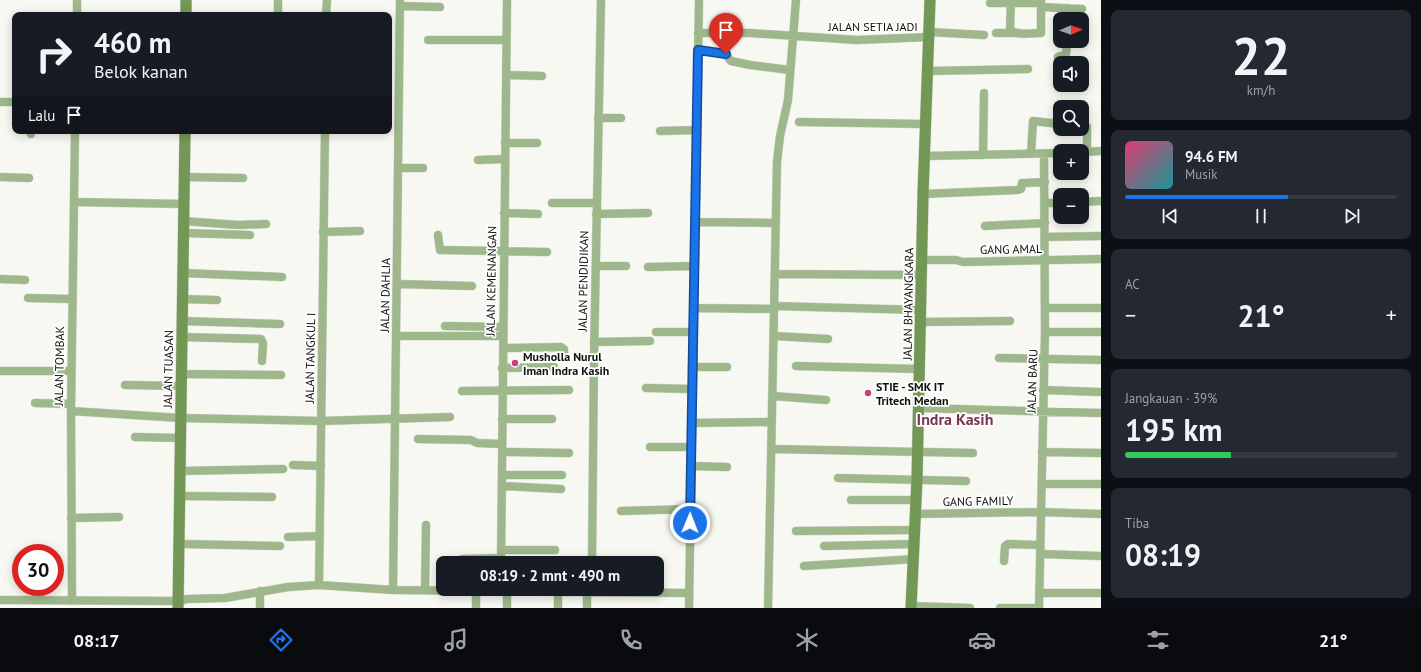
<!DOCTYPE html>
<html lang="id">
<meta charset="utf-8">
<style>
:root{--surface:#171b24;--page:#242831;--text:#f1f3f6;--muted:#9ea1a6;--line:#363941;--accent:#1a73e8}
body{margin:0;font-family:"PT Sans",sans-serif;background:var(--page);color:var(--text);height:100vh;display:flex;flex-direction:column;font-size:15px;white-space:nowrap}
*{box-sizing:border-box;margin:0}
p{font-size:13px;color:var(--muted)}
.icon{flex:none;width:22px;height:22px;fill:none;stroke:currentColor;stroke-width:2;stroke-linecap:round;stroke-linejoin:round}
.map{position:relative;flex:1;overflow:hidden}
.sheet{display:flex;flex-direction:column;gap:10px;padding:10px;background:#0d0f14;width:320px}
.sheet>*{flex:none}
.guide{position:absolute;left:12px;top:12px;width:380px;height:122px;border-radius:8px;box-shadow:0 2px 10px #0003;background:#171b24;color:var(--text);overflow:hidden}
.needle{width:26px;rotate:88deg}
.tools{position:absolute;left:1053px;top:12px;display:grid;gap:8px}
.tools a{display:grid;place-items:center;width:36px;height:36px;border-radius:8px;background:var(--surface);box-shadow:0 2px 10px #0003;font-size:20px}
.speed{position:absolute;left:12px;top:544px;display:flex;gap:8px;font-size:20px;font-weight:700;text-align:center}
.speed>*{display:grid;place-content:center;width:52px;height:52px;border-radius:50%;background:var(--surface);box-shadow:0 2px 10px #0003;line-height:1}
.speed .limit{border:6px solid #d22;background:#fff;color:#111}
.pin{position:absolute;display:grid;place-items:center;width:34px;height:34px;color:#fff;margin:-41px -17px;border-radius:50% 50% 50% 0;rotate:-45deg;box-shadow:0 0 4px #0007}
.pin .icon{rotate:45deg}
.me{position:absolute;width:44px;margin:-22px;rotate:1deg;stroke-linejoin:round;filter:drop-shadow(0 0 3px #0008)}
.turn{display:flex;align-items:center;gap:14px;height:84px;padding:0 16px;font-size:18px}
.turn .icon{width:52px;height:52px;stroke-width:2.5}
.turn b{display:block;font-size:28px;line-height:34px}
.then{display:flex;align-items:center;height:38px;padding:0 16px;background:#0003;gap:8px;font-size:15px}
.big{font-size:30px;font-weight:700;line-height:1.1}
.sheet .widget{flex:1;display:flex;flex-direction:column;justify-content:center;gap:6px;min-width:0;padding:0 14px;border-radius:8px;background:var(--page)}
.sheet .dial{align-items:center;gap:0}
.dial b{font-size:52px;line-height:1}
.song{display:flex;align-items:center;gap:12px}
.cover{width:48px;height:48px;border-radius:6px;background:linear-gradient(135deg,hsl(340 70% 55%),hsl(180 70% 35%))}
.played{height:4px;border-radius:2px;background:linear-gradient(90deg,var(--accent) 60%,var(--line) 60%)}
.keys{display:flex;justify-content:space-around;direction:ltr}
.heat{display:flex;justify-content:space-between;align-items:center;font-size:22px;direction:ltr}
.charge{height:6px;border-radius:3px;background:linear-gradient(90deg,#34c759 39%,var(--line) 0)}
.trip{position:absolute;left:436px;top:556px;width:228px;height:40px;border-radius:8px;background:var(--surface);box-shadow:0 2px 10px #0003;font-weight:700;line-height:40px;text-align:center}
.tabs{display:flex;height:64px;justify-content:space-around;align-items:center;background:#090b0e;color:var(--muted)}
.tabs .icon{width:28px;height:28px}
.tabs .on{color:var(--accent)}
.tabs b{font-size:18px;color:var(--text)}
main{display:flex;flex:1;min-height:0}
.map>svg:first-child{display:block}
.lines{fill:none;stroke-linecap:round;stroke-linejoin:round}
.street-casing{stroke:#d3d3ce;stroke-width:9}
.secondary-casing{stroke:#d3d3ce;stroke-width:12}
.street{stroke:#9eb78b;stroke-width:8}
.secondary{stroke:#739755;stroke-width:11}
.route-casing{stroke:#114b97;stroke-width:10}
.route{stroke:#1a73e8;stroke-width:7}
.poi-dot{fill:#c83f7a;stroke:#fff;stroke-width:1.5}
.labels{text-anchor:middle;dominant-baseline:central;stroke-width:3.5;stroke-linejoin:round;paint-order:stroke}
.street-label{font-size:12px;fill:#0e0e0d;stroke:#fff}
.poi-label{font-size:12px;font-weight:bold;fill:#0e0e0d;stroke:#fff;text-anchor:start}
.district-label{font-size:16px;font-weight:bold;fill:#7b3751;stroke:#fff}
</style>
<main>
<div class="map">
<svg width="1101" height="608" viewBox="0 0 1101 608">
<rect width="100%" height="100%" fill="#f8f8f3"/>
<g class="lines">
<defs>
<path id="street" d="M 1011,0 L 1010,30 C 1017,36 1033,33 1041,33 L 1041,0
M 990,3 L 1041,3
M 400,6 L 440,7
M 1041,7 L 1082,9
M 77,15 L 77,0
M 278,15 L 278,0
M 326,15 L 327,0
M 1067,19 L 1067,8
M 929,32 L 984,35
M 698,33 L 750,33 L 857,40 L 929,37
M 996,33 L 1014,33
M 428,40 L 506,40
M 698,50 L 725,53 L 731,61 L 750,65 L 790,70
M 1058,57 L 1066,54 L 1067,41
M 928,71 L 1028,69
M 506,75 L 542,76
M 0,102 L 15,102
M 598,118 L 621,118
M 799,122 L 925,124
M 1082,125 L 1087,127 L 1087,152
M 660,131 L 697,130
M 31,134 L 31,131
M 505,143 L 537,143
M 1082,152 L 1101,151
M 1031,154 L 1033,121 L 1060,124
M 983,155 L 984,93
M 925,156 L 1060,153
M 478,160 L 505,159
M 399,168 L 423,168
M 0,177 L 29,178
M 184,177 L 243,178
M 923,194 L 1017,190 L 1021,189 L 1022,183 L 1025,183 L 1045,182
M 74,202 L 184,204
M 1082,202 L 1101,201
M 552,203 L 596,203
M 1045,203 L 1060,203
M 504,213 L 538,214
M 596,214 L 648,213
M 183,221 L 238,225 L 266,224
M 695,222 L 775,223
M 985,226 L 1045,223
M 323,232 L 360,231
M 183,233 L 250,235
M 438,235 L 440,250 L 547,252
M 1045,237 L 1101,236
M 922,260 L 956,260 L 963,262 L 1101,259
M 596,266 L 626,266
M 648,267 L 695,266
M 183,273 L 282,277
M 775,274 L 921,275
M 0,279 L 25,280
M 398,284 L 472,286
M 28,298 L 72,299
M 182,299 L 217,300
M 774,306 L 920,310
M 694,308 L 774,309
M 1045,308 L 1101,308
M 182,321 L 280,324
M 920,322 L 1010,321
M 445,326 L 503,327
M 656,332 L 693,332
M 1045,332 L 1101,332
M 397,336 L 503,336
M 774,336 L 828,339
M 181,337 L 261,339 L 263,343 L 262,361
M 594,342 L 650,341
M 503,348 L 561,347 L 564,349 L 564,358
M 999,358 L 1101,360
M 796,366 L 919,369
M 692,367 L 727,367
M 502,368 L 554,367
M 0,371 L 71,371
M 181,374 L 281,375
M 125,385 L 180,386
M 646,388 L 692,389
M 1043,390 L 1101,392
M 462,391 L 569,390
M 773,396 L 826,400
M 35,403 L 71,404
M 919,408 L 1101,413
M 71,411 L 180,418 L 321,421 L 450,417
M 502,419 L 552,419
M 692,423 L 772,422
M 135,437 L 180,438
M 418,439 L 471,440 L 477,443 L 502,444
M 650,447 L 691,447
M 772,449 L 973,453
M 502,452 L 569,453
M 1042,452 L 1101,453
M 293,465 L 321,466
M 691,466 L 727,467
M 179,471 L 283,469
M 502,475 L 562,475
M 838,478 L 966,481
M 1042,484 L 1101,484
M 502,486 L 561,489
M 179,496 L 272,497
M 851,500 L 916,500
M 621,511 L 690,509
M 916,514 L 1041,512 L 1101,514
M 71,518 L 119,517
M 796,531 L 915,530
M 288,537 L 319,536
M 179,544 L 280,546
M 824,546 L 915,544
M 501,550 L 555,550
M 1040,554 L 1101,556
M 462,559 L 501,558
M 1004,561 L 1005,546 L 1008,544 L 1040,545
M 501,563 L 507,0
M 592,563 L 594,357 L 601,0
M 804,566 L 914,559
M 319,585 L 325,131
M 393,590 L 400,0
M 425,590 L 426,525
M 476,590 L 476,608
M 1041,593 L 1101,593
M 0,600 L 178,601 L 187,599 L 225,598 L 288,587 L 319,585 L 393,590 L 689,593
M 72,601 L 71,411 L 75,131
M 912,606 L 970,608
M 260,608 L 260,591
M 507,608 L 507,592
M 558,608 L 558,592
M 587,608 L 587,593
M 689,608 L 699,0
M 768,608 L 777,162 L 780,136 L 788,100 L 796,0
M 1000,608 L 1039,608
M 1039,608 L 1045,332 L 1044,154"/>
<path id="secondary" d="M 186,15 L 186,0
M 178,608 L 185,131
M 911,608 L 917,479 L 923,194 L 930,0"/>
</defs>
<use href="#street" class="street-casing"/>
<use href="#secondary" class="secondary-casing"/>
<use href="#street" class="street"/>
<use href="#secondary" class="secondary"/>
</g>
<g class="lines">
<defs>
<path id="route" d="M 690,523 L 698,50 L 726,54"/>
</defs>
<use href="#route" class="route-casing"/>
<use href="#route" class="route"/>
</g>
<g class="poi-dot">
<circle cx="515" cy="363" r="4"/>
<circle cx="868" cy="393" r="4"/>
</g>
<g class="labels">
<g class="street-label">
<text x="873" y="26">JALAN SETIA JADI</text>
<text transform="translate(1011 249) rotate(-1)">GANG AMAL</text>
<text transform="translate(491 281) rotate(-89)">JALAN KEMENANGAN</text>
<text transform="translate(583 281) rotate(-89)">JALAN PENDIDIKAN</text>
<text transform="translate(385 295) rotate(-89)">JALAN DAHLIA</text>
<text transform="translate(908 304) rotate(-89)">JALAN BHAYANGKARA</text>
<text transform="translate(310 358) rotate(-89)">JALAN TANGKUL I</text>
<text transform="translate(59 366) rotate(-89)">JALAN TOMBAK</text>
<text transform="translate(168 369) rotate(-89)">JALAN TUASAN</text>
<text transform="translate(1032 381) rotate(-88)">JALAN BARU</text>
<text transform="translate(978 501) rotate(-1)">GANG FAMILY</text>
</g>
<g class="poi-label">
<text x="523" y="356">Musholla Nurul<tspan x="523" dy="14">Iman Indra Kasih</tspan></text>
<text x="876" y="386">STIE - SMK IT<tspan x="876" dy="14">Tritech Medan</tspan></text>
</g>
<g class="district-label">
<text x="955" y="419">Indra Kasih</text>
</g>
</g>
</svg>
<div class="tools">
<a><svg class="needle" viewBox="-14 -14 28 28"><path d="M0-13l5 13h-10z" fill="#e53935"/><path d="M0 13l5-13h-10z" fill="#9ea1a6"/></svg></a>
<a><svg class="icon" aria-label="sound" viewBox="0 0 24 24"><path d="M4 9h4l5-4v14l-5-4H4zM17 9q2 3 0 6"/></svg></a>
<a><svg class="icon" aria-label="search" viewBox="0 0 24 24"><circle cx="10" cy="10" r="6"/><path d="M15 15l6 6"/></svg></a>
<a>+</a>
<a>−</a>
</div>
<div class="speed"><div class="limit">30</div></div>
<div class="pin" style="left:726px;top:54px;background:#d93025"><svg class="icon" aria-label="arrive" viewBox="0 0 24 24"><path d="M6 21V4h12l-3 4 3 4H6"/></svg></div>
<svg class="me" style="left:690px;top:523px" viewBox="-20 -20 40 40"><circle r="17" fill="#1a73e8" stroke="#fff" stroke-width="3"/><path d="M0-11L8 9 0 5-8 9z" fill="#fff"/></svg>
<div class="trip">08:19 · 2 mnt · 490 m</div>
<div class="guide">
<div class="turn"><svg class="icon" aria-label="right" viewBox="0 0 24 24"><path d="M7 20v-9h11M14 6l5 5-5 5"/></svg><div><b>460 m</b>Belok kanan</div></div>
<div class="then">Lalu<svg class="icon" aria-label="arrive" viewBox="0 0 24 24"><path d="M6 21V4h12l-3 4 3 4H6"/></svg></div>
</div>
</div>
<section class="sheet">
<div class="widget dial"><b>22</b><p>km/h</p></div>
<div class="widget">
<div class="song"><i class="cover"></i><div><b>94.6 FM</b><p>Musik</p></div></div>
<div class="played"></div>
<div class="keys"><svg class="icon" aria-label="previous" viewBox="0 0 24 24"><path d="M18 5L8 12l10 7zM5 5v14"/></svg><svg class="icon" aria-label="pause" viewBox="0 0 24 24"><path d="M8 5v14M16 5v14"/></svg><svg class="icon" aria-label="next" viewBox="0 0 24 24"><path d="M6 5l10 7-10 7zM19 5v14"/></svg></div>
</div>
<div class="widget"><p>AC</p>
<div class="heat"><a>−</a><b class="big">21°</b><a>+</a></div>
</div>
<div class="widget"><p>Jangkauan · 39%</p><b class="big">195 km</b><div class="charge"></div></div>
<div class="widget"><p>Tiba</p><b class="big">08:19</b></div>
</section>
</main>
<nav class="tabs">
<b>08:17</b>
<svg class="icon on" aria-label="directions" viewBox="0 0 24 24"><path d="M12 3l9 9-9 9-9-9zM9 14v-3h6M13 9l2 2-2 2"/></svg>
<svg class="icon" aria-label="music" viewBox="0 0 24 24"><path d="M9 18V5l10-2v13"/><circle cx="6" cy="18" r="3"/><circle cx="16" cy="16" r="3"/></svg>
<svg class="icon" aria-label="phone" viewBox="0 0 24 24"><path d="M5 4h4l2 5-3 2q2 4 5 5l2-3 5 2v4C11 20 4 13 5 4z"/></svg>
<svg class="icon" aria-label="climate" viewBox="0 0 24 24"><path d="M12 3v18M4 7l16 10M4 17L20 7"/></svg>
<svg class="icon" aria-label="car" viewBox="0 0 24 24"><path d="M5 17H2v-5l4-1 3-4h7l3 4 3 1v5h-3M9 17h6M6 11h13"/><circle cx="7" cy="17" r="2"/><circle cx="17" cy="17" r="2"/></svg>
<svg class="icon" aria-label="filters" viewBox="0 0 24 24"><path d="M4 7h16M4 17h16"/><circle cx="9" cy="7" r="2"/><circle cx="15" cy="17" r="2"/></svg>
<b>21°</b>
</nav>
